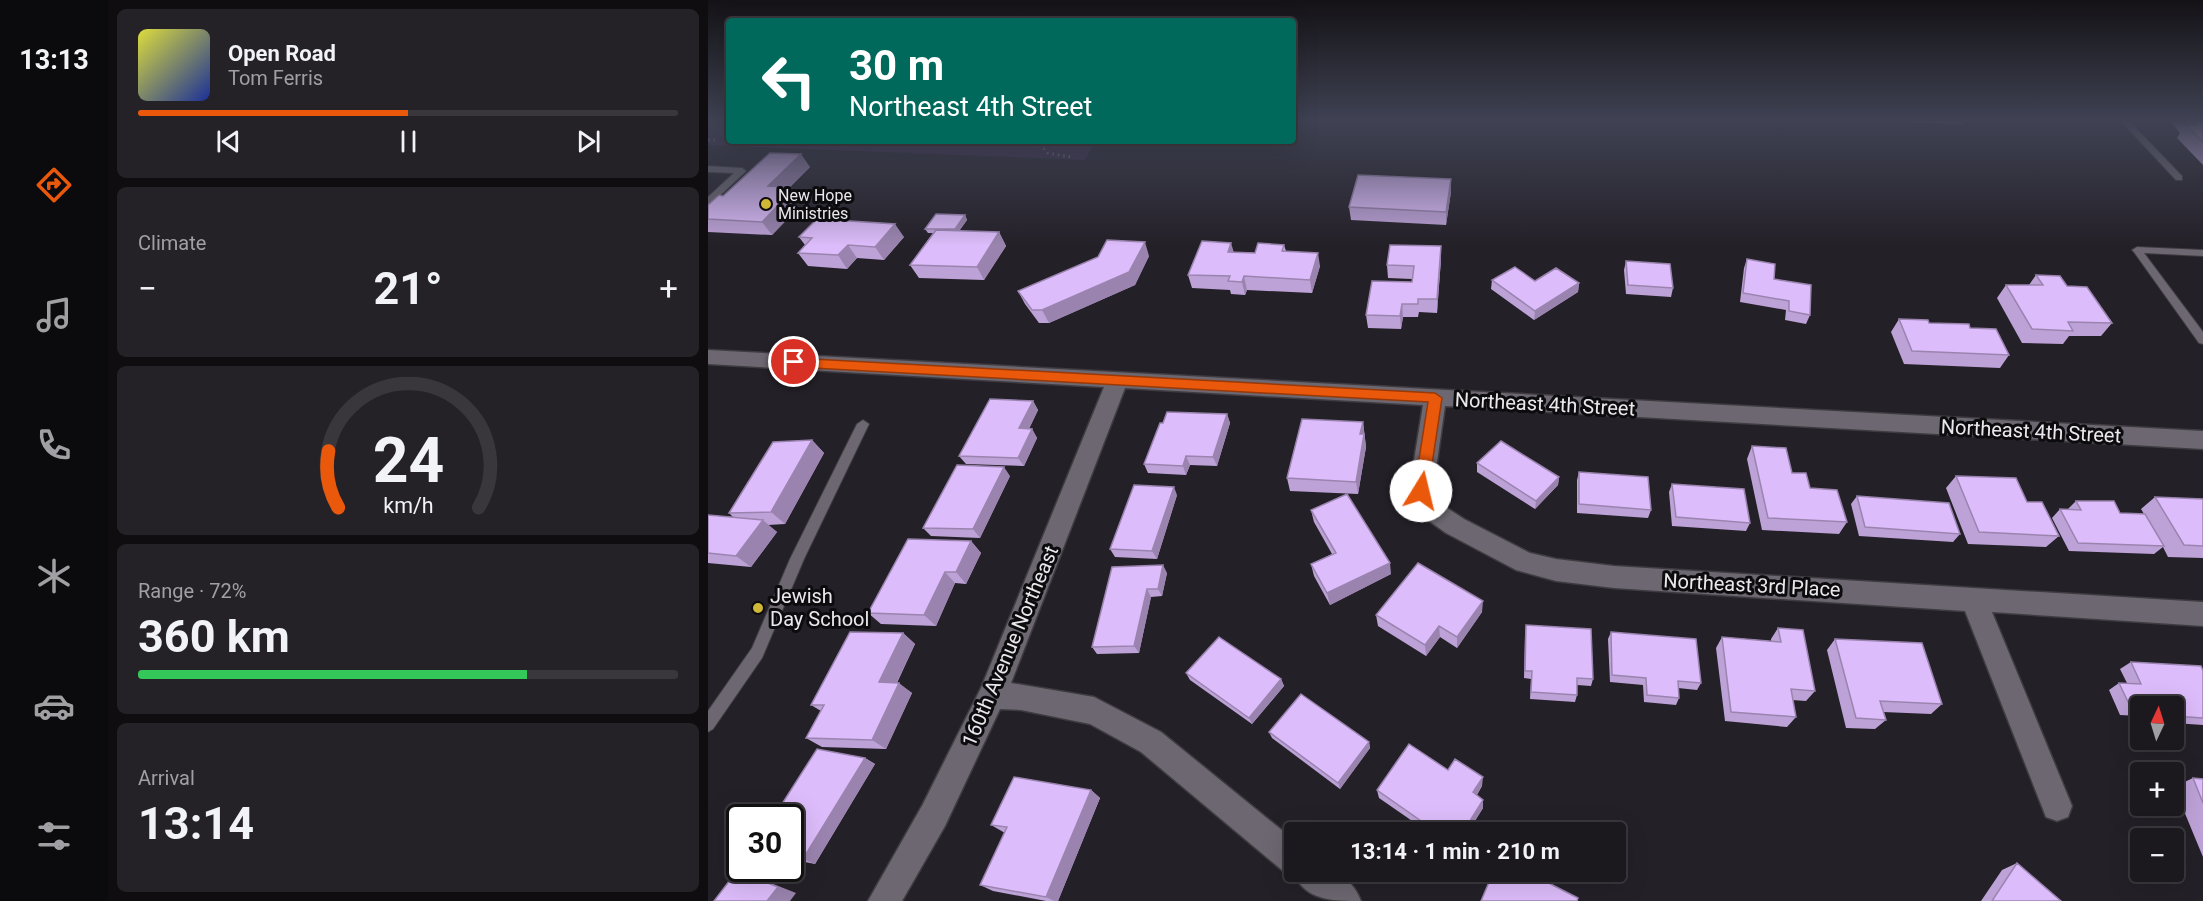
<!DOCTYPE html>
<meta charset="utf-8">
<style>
:root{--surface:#1b181e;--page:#242127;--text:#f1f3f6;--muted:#a0a0a4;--line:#39373c;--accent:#ea580c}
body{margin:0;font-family:Roboto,sans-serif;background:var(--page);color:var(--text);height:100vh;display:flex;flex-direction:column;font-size:22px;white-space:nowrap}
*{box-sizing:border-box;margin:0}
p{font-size:20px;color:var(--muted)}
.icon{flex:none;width:33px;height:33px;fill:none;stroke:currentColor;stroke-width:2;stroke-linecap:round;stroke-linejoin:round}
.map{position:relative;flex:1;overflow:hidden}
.sheet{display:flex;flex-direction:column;gap:9px;padding:9px;background:#0f0d10;width:600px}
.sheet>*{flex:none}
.banner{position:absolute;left:18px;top:18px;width:570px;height:126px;border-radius:6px;box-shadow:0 6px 24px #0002,0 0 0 2px var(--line);background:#00695c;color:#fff;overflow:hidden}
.needle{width:39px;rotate:4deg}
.fabs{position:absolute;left:1422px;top:696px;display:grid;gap:12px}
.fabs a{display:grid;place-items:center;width:54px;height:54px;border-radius:6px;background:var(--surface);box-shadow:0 6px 24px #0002,0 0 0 2px var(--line);font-size:30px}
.speed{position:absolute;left:18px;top:804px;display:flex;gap:12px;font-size:30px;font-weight:700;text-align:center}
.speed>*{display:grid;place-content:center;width:78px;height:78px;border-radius:50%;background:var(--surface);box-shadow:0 6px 24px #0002,0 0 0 2px var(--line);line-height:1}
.speed .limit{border:3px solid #111;border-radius:9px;background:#fff;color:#111}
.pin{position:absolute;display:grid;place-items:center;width:51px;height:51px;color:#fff;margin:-26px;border:3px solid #fff;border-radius:50%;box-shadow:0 2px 6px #0007}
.me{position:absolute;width:66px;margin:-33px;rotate:9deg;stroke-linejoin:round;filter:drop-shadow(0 0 4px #0008)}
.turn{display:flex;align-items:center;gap:21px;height:126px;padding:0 24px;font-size:27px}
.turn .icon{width:78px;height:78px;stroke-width:2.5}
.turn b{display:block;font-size:42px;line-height:51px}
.big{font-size:45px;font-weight:700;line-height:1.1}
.sheet .tile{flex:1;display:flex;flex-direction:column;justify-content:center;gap:9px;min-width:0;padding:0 21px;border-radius:9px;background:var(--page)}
.sheet .dial{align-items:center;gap:0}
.dial svg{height:156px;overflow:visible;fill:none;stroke:var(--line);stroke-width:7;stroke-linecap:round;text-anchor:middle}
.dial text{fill:var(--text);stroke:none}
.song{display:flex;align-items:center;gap:18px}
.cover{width:72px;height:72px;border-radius:9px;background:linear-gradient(135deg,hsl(60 70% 55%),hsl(230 70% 35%))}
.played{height:6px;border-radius:3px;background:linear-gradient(90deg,var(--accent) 50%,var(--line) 50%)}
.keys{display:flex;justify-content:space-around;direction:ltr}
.heat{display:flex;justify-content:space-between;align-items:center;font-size:33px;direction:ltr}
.charge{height:9px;border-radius:4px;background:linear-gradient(90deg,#34c759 72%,var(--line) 0)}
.trip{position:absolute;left:576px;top:822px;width:342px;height:60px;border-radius:6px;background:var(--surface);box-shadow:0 6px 24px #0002,0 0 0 2px var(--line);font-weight:700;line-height:60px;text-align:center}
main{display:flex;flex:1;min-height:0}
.dock{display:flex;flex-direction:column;width:108px;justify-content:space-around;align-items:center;background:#0b0a0c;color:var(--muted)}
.dock .icon{width:42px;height:42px}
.dock .on{color:var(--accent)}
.dock b{font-size:27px;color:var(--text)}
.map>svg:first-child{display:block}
.green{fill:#3d284e}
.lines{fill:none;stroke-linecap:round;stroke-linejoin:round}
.service-casing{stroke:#3e3b41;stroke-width:2}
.minor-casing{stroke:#3e3b41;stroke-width:3}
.path{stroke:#858288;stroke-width:3;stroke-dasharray:1.5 4;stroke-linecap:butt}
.service{fill:#6c6770;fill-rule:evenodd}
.minor{fill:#6c6770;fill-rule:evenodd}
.wall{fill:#bda2d7}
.shaded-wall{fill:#9a84af}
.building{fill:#dcbcfa;stroke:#9a84af;stroke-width:1.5}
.route{fill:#ea580c;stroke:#983908;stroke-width:1.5}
.poi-dot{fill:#d0b736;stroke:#0c0b0e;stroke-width:2}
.labels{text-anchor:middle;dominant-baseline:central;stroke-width:6;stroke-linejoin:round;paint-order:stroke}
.far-poi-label{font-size:16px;fill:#ebe8ed;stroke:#0c0b0e;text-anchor:start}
.street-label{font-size:20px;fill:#ebe8ed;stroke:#0c0b0e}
.poi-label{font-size:20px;fill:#ebe8ed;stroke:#0c0b0e;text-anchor:start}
</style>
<main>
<nav class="dock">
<b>13:13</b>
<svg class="icon on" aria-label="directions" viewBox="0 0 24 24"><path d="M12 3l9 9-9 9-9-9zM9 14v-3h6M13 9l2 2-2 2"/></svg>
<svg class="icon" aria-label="music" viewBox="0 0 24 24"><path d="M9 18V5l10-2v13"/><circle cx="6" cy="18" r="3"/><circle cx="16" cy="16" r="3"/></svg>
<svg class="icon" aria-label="phone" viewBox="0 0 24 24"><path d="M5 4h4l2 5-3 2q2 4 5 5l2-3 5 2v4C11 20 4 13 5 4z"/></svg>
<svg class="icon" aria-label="climate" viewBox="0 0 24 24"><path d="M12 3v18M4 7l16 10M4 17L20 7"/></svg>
<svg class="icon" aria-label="car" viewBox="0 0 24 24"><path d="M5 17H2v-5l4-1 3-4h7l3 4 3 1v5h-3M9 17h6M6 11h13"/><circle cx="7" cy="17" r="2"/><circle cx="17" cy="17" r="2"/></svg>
<svg class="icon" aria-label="filters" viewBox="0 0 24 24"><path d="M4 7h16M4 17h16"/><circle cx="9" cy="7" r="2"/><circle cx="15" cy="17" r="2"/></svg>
</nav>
<section class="sheet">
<div class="tile">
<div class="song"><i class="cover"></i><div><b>Open Road</b><p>Tom Ferris</p></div></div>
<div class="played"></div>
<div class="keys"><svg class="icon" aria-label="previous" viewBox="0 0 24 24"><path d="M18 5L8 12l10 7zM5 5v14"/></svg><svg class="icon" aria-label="pause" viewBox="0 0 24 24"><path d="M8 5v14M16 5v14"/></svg><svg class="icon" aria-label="next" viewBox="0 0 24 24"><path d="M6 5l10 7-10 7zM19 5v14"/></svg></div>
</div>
<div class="tile"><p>Climate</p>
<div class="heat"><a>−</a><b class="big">21°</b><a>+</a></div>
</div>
<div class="tile dial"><svg viewBox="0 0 100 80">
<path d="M14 69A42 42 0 1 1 86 69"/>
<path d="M14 69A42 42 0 0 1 9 40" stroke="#ea580c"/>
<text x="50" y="56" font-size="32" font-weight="700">24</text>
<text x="50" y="72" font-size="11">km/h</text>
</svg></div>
<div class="tile"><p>Range · 72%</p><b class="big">360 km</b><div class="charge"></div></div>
<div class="tile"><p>Arrival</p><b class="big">13:14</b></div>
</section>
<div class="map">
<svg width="1495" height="901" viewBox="0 0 1495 901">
<rect width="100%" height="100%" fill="#242028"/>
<path class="green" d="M 0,120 L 21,120 L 21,141 L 388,141 L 377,160 L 0,145 Z"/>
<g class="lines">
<defs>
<path id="service" d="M 1412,120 L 1420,120 L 1474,176 L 1474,180 L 1468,180 Z
M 0,166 L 34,168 L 38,171 L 3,204 L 0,205 L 0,197 L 26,173 L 0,172 Z
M 1429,247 L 1495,250 L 1495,256 L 1436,253 L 1495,332 L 1495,344 L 1491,343 L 1426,252 L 1424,250 Z
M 155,420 L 161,424 L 96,559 L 54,658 L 5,729 L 0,732 L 0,711 L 44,648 L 82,559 L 149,424 Z"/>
<path id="minor" d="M 0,350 L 1495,431 L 1495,449 L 737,406 L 725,490 L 733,504 L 756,519 L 822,553 L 848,559 L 906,566 L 1495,602 L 1495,626 L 1284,612 L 1364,806 L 1360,817 L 1349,821 L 1338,817 L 1257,611 L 906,588 L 848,581 L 808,570 L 738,533 L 717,518 L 701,491 L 715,405 L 417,388 L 303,683 L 386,697 L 453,732 L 586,840 L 586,872 C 617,872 640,868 653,901 C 627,901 599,901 587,876 L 575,871 L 433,752 L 382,724 L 313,710 L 292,709 L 237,826 L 194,901 L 160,901 L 215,804 L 273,688 L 396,387 L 0,364 Z"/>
</defs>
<use href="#service" class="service-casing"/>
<use href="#minor" class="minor-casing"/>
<path class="path" d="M 0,126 L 8,120
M 0,140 L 7,140
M 242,141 L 247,141
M 321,141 L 332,145 L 340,153 L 363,157"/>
<use href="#service" class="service"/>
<use href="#minor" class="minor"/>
</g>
<path class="wall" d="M 1199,120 L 1257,120 L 1255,124 L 1200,122 Z
M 1464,120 L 1495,120 L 1495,165 L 1469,138 L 1472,133 L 1463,122 Z
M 102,167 L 81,188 L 89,200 L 86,203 L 90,208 L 64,235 L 0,232 L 0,205 L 15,196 Z
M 743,192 L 738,225 L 643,220 L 641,207 Z
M 132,214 L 136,220 L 196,237 L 176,260 L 149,258 L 139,269 L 100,266 L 90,253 L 97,245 L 91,237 Z
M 257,215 L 259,220 L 251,231 L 291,232 L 298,246 L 276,280 L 211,278 L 202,265 L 225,233 L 220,233 L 217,229 Z
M 576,245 L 578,251 L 612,266 L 604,293 L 539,290 L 537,295 L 523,294 L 522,290 L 484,288 L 480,275 L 526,252 L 547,253 Z
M 441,256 L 427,285 L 341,323 L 331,323 L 317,304 L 310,291 Z
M 733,259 L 729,313 L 711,312 L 710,317 L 695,317 L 693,329 L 660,328 L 658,315 L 704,282 L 704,279 L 680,278 L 679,265 Z
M 1039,259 L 1066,279 L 1102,315 L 1098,324 L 1077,320 L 1078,310 L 1032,302 L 1036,268 Z
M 918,261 L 965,288 L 963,297 L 918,294 L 916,270 Z
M 1328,275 L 1359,286 L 1404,323 L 1393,336 L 1361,336 L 1355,344 L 1314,343 L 1289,298 L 1298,285 L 1321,285 Z
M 784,280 L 827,281 L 871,283 L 870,292 L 826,320 L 783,289 Z
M 1191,319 L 1262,328 L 1301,355 L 1292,368 L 1196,364 L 1183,332 Z
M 325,401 L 330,410 L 321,429 L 324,429 L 329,438 L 316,466 L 258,464 L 251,456 Z
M 519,414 L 522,423 L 509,466 L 482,465 L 478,475 L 440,473 L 436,464 L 455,423 Z
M 655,422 L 658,447 L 650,494 L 582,491 L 579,478 Z
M 104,440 L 116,453 L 77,524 L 60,525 L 69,532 L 43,567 L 0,563 L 0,515 L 25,517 L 21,513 Z
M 1044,446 L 1084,473 L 1139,522 L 1131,534 L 1054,530 L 1039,459 Z
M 769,463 L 851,477 L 850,485 L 827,509 L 769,472 Z
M 871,472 L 943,510 L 940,518 L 869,513 L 869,480 Z
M 302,476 L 272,538 L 223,536 L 215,528 Z
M 1248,476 L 1351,536 L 1338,547 L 1260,544 L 1238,488 Z
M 964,484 L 1042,523 L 1038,531 L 964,526 L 961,492 Z
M 469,495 L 449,559 L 407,557 L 402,549 Z
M 1149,496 L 1252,534 L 1245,542 L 1151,536 L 1143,504 Z
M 1447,497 L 1495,499 L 1495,558 L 1460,557 L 1455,547 L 1446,554 L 1361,551 L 1344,518 L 1352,509 L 1360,509 L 1368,501 L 1412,513 L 1436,514 L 1433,509 Z
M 603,510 L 683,574 L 622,605 L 606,576 L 603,564 L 624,554 L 606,522 Z
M 263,541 L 273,553 L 258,584 L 247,583 L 228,626 L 173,624 L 160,613 Z
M 404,567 L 459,573 L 454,596 L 443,597 L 431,653 L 389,654 L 384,647 Z
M 774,612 L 749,648 L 732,637 L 718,656 L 670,626 L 668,615 Z
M 818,625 L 885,679 L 883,686 L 869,685 L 869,695 L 867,702 L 822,699 L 823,679 L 816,678 L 817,633 Z
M 1070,628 L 1107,691 L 1098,701 L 1084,700 L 1088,717 L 1079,727 L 1017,721 L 1008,648 L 1014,637 L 1063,641 L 1063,639 Z
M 903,632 L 993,683 L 989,690 L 970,688 L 971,698 L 968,705 L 936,702 L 935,685 L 902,682 L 900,639 Z
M 195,633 L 207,644 L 189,683 L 204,693 L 178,749 L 114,747 L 98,738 L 113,711 L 103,705 Z
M 1127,639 L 1234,704 L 1223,714 L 1175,712 L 1178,720 L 1167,729 L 1138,728 L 1119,650 Z
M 1423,662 L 1495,671 L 1495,725 L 1466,723 L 1466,706 L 1432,706 L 1432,717 L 1432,716 L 1412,715 L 1401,690 L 1411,683 L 1419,683 L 1412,669 Z
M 478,673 L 573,679 L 576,686 L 544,724 L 482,680 Z
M 561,732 L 661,742 L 662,748 L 632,789 L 564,738 Z
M 157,758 L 167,764 L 107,864 L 82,859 L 82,818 Z
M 740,770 L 774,786 L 769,795 L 775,808 L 760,832 L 705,832 L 710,825 L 671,798 L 669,790 Z
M 1485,778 L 1495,779 L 1495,857 L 1466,787 Z
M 383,790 L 392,798 L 350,901 L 338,901 L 285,891 L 272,885 L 297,833 L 283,825 Z
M 1309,863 L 1353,901 L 1273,901 L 1294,870 Z"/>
<path class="shaded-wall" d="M 93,154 L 102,167 L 81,188 L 89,200 L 86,203 L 90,208 L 64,235 L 54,222 L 60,186 Z
M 743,179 L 743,192 L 738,225 L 738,212 Z
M 132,214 L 141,227 L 127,220 Z
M 257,215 L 259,220 L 249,234 L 247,229 Z
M 187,224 L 196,237 L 176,260 L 167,247 Z
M 291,232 L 298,246 L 276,280 L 269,267 Z
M 437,242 L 441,256 L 427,285 L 341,323 L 334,310 Z
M 523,243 L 527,256 L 520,252 Z
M 140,245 L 149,258 L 139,269 L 130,255 Z
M 733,246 L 733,259 L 729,313 L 729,299 Z
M 610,253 L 612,266 L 604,293 L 602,280 Z
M 536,276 L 539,290 L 537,295 L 534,282 Z
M 871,283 L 870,292 L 826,320 L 827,311 Z
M 694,304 L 695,317 L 693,329 L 692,316 Z
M 325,401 L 330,410 L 317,437 L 311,428 Z
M 519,414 L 522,423 L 509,466 L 505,457 Z
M 655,422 L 658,447 L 650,494 L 648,482 L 652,434 Z
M 324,429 L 329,438 L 316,466 L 310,458 Z
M 104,440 L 116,453 L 77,524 L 63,512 Z
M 478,456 L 482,465 L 478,475 L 475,466 Z
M 296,467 L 302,476 L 272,538 L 265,529 Z
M 851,477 L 850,485 L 827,509 L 828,501 Z
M 466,487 L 469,495 L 449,559 L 444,551 Z
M 55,520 L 69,532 L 43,567 L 28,556 Z
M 263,541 L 273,553 L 258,584 L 248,572 Z
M 682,563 L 683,574 L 622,605 L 619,593 Z
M 455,565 L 459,573 L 454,596 L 450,589 Z
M 237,572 L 247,583 L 228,626 L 216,615 Z
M 439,589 L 443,597 L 431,653 L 426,646 Z
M 775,601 L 774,612 L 749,648 L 749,637 Z
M 731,626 L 732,637 L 718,656 L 717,645 Z
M 195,633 L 207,644 L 184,692 L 171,682 Z
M 573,679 L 576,686 L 544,724 L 541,718 Z
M 191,683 L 204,693 L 178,749 L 164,740 Z
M 661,742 L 662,748 L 632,789 L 630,783 Z
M 157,758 L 167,764 L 107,864 L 95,859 Z
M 775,777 L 774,786 L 765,801 L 765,792 Z
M 383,790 L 392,798 L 350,901 L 346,901 L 338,897 Z
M 775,800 L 775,808 L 760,832 L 755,832 Z
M 29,871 L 48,877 L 88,893 L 82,901 L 59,901 Z"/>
<path class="building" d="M 1482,120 L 1495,120 L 1495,142 L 1478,125 L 1486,125 Z
M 62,153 L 93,154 L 60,186 L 80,187 L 72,195 L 80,195 L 54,222 L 0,219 L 0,205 L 11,195 L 15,196 Z
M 650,175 L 743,179 L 738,212 L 641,207 Z
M 115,213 L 132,214 L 127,220 L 187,224 L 167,247 L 140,245 L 130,255 L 90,253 L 104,238 L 91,237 Z
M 228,214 L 257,215 L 247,229 L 217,229 Z
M 228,230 L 291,232 L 269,267 L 202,265 Z
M 399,240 L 437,242 L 421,272 L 334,310 L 324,310 L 310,291 L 390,257 Z
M 494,241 L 523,243 L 520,252 L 547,253 L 550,243 L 576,245 L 574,251 L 610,253 L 602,280 L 536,276 L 534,282 L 520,281 L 522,276 L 480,275 Z
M 682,245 L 733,246 L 729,299 L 710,299 L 710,304 L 694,304 L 692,316 L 658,315 L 664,281 L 704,282 L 706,266 L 679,265 Z
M 1039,259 L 1067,264 L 1066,279 L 1103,285 L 1102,315 L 1081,311 L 1081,301 L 1035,293 Z
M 918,261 L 962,264 L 965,288 L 920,285 Z
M 807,267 L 827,281 L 848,268 L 871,283 L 827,311 L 784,280 Z
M 1328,275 L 1352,276 L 1359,286 L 1379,287 L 1404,323 L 1360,322 L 1365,331 L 1324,329 L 1298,285 L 1335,285 Z
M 1191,319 L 1220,320 L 1221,323 L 1261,324 L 1262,328 L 1288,329 L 1301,355 L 1204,351 Z
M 282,399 L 325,401 L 311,428 L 324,429 L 310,458 L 251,456 Z
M 459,412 L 519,414 L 505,457 L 478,456 L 475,466 L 436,464 L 452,423 L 455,423 Z
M 594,419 L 655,422 L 652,434 L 656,434 L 648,482 L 579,478 Z
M 104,440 L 63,512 L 21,513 L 65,442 Z
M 793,441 L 851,477 L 828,501 L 769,463 Z
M 1044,446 L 1078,448 L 1084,473 L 1098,473 L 1102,488 L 1129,490 L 1139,522 L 1060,518 Z
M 249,465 L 296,467 L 265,529 L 215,528 Z
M 871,472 L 940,477 L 943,510 L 871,504 Z
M 1248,476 L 1308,478 L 1319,502 L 1334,502 L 1351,536 L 1271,532 Z
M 964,484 L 1036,489 L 1042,523 L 968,517 Z
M 426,485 L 466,487 L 444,551 L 402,549 Z
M 639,494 L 682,563 L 619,593 L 603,564 L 628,553 L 603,510 Z
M 1149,496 L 1241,503 L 1252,534 L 1157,527 Z
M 1447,497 L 1495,499 L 1495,546 L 1476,545 Z
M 1368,501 L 1406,501 L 1412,513 L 1437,514 L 1456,546 L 1370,543 L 1352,509 L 1373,510 Z
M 0,515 L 55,520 L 28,556 L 0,553 Z
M 200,539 L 263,541 L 248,572 L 237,572 L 216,615 L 160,613 Z
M 710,563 L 775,601 L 749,637 L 731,626 L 717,645 L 668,615 Z
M 455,565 L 450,589 L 439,589 L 426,646 L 384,647 L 404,567 Z
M 818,625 L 883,629 L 885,679 L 869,678 L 869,695 L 823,692 L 824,671 L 817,671 Z
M 1070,628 L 1095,630 L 1107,691 L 1083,689 L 1088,717 L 1023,712 L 1014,637 L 1073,642 Z
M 142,632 L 195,633 L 171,682 L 191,683 L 164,740 L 98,738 L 116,705 L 103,705 Z
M 903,632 L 988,639 L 993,683 L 970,681 L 971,698 L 939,695 L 938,678 L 904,675 Z
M 511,637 L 573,679 L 541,718 L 478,673 Z
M 1127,639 L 1214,643 L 1234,704 L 1172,701 L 1178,720 L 1148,718 Z
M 1423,662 L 1493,666 L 1495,671 L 1495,718 L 1466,716 L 1466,706 L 1432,706 L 1432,709 L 1423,708 L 1411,683 L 1433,684 Z
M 593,694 L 661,742 L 630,783 L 561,732 Z
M 701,744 L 740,770 L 747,759 L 775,777 L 765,792 L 775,800 L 755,832 L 705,832 L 713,821 L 669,790 Z
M 109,749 L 157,758 L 95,859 L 82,857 L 82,818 L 65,818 Z
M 306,777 L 383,790 L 338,897 L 272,885 L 299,827 L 283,825 Z
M 1485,778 L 1495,779 L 1495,803 Z
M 1309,863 L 1353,901 L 1284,901 Z
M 29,871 L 70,887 L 59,901 L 6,901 Z
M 798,872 L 819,872 L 870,898 L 869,901 L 773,901 L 784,875 L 794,880 Z"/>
<linearGradient id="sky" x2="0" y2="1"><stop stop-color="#141216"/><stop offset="0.49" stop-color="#3f4253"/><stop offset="1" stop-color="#3f4253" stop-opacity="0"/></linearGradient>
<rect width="1495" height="246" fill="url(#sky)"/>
<path class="route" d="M 86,358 L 727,393 L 734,398 L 720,491 L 718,495 L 708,495 L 706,491 L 720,402 L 86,367 L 80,362 Z"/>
<g class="poi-dot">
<circle cx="58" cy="204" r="6"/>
<circle cx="50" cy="608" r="6"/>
</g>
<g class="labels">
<g class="far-poi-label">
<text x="70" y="195">New Hope<tspan x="70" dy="18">Ministries</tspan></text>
</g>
<g class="street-label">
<text transform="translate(837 404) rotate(3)">Northeast 4th Street</text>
<text transform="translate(1323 431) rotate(3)">Northeast 4th Street</text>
<text transform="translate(1044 585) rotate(3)">Northeast 3rd Place</text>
<text transform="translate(302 646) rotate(-67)">160th Avenue Northeast</text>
</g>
<g class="poi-label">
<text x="62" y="596">Jewish<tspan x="62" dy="23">Day School</tspan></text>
</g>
</g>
</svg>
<div class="fabs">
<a><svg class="needle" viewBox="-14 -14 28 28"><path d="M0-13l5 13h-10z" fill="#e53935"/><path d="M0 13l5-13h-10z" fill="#a0a0a4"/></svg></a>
<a>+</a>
<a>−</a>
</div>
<div class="speed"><div class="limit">30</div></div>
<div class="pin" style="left:86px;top:362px;background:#d93025"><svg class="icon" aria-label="arrive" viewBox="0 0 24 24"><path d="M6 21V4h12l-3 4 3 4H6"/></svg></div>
<svg class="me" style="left:713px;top:491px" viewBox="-20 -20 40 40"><circle r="19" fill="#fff"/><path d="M0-13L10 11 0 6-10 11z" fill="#ea580c"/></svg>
<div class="trip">13:14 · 1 min · 210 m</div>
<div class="banner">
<div class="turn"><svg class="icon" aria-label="left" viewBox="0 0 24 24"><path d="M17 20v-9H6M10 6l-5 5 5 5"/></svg><div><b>30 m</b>Northeast 4th Street</div></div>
</div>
</div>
</main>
